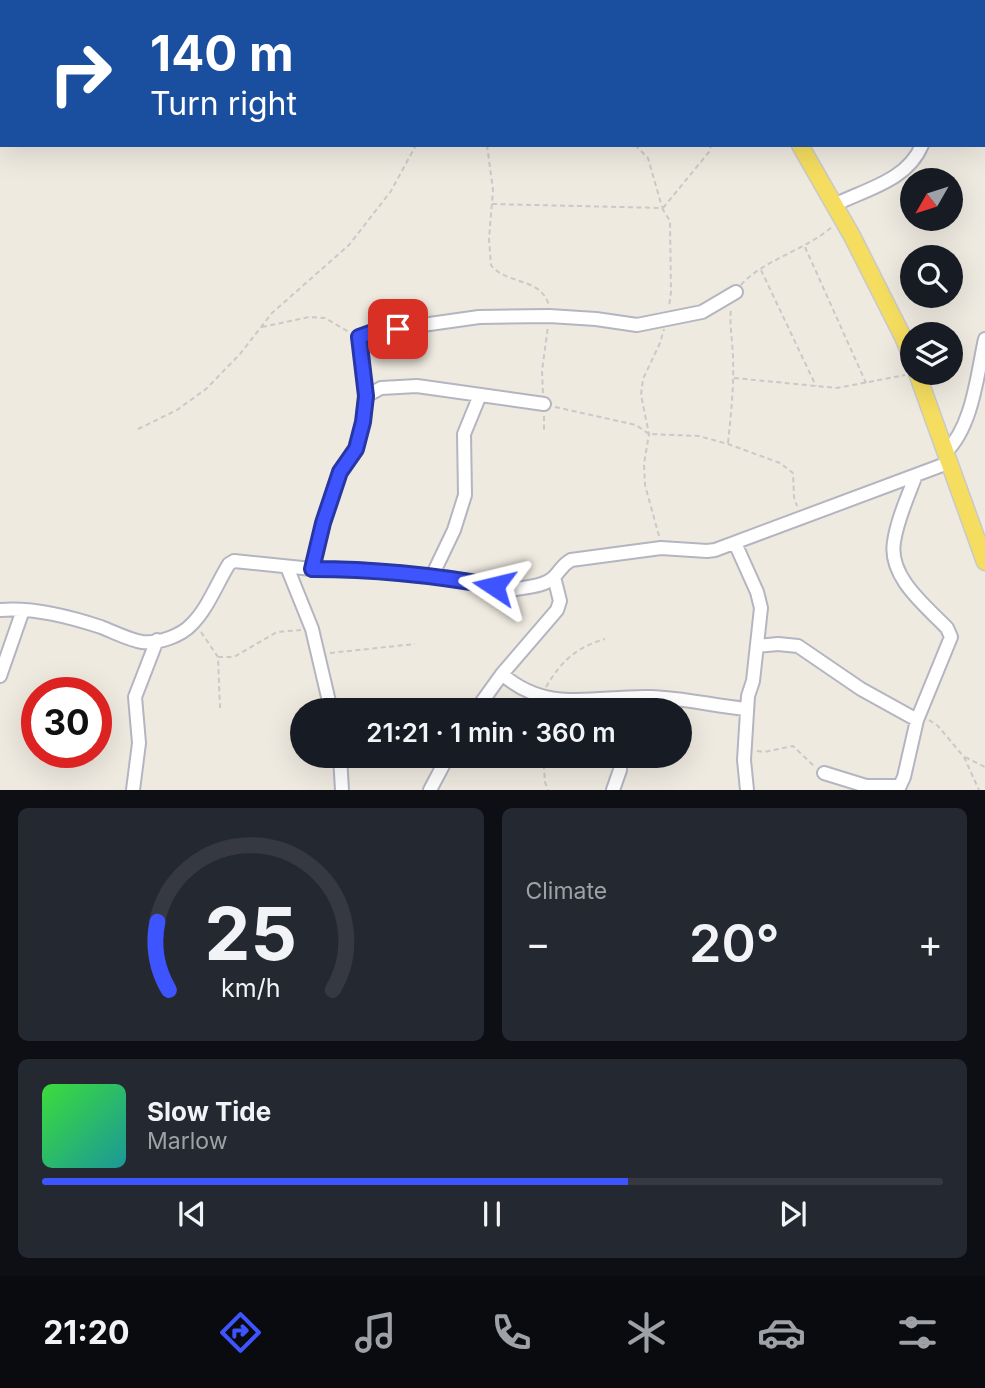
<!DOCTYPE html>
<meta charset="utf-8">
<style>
:root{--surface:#171b24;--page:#242831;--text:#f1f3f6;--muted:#9ea1a6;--line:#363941;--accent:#3d54ff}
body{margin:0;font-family:Inter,sans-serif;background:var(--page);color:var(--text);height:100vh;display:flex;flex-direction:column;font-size:26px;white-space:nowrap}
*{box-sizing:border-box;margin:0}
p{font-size:23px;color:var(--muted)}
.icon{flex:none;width:38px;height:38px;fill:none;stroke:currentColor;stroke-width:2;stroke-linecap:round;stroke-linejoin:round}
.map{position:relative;height:790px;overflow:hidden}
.details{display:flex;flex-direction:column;gap:18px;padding:18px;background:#0d0f14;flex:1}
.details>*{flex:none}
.banner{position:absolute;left:0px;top:0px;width:985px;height:147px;box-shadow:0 7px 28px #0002;background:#1a4fa0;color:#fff;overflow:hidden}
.needle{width:46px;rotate:231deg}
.controls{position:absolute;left:900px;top:168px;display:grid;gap:14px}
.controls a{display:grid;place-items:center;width:63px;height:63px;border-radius:50%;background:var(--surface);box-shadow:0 7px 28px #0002;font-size:35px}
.speed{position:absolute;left:21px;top:677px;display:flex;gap:14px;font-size:35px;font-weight:700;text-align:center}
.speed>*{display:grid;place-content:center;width:91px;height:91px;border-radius:50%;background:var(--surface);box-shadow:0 7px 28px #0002;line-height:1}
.speed .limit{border:10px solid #d22;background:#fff;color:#111}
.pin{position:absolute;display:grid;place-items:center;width:60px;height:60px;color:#fff;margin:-30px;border-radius:14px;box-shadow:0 4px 10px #0006}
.me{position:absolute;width:77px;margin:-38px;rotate:280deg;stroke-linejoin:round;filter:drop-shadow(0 0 5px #0008)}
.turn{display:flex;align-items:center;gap:24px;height:147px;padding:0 35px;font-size:32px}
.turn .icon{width:91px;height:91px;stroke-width:2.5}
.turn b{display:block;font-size:49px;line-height:60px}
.big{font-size:52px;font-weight:600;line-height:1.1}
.details .tile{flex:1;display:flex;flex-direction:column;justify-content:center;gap:10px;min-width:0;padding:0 24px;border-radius:10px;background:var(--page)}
.details .dial{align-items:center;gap:0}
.dial svg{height:182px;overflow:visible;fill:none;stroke:var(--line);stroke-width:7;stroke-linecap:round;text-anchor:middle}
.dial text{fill:var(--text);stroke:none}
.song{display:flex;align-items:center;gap:21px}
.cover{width:84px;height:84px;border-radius:10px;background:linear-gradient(135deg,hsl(120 70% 55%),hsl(180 70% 35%))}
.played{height:7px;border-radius:4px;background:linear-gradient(90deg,var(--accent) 65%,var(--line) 65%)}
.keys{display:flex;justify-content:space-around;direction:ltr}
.heat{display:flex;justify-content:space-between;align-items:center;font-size:38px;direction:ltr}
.details .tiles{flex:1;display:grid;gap:18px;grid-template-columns:1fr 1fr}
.tile:last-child{grid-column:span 2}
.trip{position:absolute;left:290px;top:698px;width:402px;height:70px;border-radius:35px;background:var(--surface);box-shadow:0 7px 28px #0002;font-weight:600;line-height:70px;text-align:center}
.dock{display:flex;height:112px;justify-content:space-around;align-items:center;background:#090b0e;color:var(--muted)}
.dock .icon{width:49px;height:49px}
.dock .selected{color:var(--accent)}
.dock b{font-size:32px;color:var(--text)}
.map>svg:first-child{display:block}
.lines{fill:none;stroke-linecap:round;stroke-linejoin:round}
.minor-casing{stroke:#b4b5c1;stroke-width:16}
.major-casing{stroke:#c9c9c9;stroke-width:19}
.path{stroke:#c9c9c9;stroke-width:2;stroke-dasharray:5 3.5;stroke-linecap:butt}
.minor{stroke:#fff;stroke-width:12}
.major{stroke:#f5dd5f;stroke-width:16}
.route-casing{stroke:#2837a6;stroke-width:18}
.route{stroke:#3d54ff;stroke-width:12}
</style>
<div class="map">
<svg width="985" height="790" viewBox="0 0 985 790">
<rect width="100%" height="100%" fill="#efeae0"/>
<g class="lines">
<defs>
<path id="minor" d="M 943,0 L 943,2
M 850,2 L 850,0
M 834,205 C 866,189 907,181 922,145
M 366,396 L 359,337 L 373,332 L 479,317 L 549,316 L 596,319 L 637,325 L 702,312 L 736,292
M 946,452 C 973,425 977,375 985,339
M 735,543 L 757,592 L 761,608 L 753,681 L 748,696 L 744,760 L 747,790
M 287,567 L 312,629 L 331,710
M 312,569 L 323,523 L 339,472 L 356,449 L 363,422 L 366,396 L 381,388 L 417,386 L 544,404
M 432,576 L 454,530 L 465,495 L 464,434 L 480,395
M 0,610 C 32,607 71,617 101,627 C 114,632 129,640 142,642 C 158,644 181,636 192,624 C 208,608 217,583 229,564 L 234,561 L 312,569 L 356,569 L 444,577 L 516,589 C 528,587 545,586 554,577 C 561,570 562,565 571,560 L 661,548 L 707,551 L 715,550 L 948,463
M 757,646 L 778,644 L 798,646 L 861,689 L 917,720
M 502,674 C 548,715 597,695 651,697 C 683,698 715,706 747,709
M 0,676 L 23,610
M 476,710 L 502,674 L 557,610 L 560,601 L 554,577
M 340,756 L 342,790
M 824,773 L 866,786 L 900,786
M 133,790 L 139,743 L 135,697 L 157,640
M 430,790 L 448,756
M 613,790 L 620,770 L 621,756
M 898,790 L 904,777 L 917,720 L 951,637 L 947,628 C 926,606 888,577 894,542 C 897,520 908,496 916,475"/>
<path id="major" d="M 719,0 L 720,2
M 800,145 L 852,236 L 903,337 L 912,359
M 917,373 L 985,562"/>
</defs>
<use href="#minor" class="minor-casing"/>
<use href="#major" class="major-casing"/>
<path class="path" d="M 543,2 L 544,0
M 487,145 L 493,190 L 489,239 L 491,265 C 506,285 542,277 549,306
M 635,145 L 648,158 L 662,207
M 492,204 L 662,208 L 670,221 L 671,292 L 669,307
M 663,208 L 709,152 L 711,145
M 805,247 L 866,383
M 761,270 L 816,386
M 741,285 C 761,261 808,249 833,226
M 262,327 L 309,317 L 325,318 L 349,332
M 734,378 L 837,388 L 905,375
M 543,393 L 542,371 L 548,326
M 555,407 L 636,425 L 649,434 L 699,436 L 728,444 L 780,463 L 793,473 L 794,497 L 797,506
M 544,416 L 544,433
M 138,429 L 177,410 L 206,389 L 240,354 L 272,313 L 349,245 L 391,191 L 416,145
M 728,443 C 731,414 734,387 733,359 C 733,342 729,326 731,309
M 659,536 L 645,485 L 644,464 L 649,434 L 641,395 L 643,379 L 660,343 L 664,329
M 201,632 L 218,657 L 220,708
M 330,653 L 415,644
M 218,657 L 234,657 L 277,632 L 301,630
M 546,687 C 561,661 577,647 605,639
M 929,720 L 938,726 L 964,757 L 979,790
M 757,751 L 764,752 L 793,746 L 815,767
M 543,756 L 545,782 L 548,790
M 965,757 L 985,767"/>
<use href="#minor" class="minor"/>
<use href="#major" class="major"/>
</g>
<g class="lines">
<defs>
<path id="route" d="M 398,329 L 373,332 L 359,337 L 366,396 L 363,422 L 356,449 L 340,472 L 323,523 L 312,569 C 373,569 433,575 494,586"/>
</defs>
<use href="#route" class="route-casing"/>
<use href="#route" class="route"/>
</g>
</svg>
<div class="controls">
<a><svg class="needle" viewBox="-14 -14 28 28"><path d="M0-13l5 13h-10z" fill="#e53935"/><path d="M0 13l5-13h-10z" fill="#9ea1a6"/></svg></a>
<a><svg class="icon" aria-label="search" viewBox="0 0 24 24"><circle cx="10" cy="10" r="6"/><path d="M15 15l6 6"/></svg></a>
<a><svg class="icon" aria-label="layers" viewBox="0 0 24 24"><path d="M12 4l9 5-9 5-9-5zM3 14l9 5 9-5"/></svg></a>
</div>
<div class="speed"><div class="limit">30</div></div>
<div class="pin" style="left:398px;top:329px;background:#d93025"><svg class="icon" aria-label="arrive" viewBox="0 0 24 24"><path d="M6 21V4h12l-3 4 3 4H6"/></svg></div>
<svg class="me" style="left:494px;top:586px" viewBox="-20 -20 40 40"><path d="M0-17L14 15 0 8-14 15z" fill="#3d54ff" stroke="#fff" stroke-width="4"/></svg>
<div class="trip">21:21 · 1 min · 360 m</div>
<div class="banner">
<div class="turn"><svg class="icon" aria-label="right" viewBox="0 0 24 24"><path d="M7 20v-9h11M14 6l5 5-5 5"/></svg><div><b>140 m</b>Turn right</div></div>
</div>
</div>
<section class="details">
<div class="tiles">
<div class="tile dial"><svg viewBox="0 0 100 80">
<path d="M14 69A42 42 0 1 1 86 69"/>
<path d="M14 69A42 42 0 0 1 9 39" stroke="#3d54ff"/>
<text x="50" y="56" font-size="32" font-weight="700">25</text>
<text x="50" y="72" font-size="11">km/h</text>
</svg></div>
<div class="tile"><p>Climate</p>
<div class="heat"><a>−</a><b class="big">20°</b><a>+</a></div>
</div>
<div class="tile">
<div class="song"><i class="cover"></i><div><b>Slow Tide</b><p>Marlow</p></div></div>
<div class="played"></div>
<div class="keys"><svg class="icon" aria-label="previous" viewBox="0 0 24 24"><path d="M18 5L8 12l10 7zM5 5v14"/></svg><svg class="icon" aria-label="pause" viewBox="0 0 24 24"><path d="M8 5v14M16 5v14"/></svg><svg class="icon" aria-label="next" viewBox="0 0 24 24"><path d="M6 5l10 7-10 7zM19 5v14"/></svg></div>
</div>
</div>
</section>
<nav class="dock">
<b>21:20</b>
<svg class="icon selected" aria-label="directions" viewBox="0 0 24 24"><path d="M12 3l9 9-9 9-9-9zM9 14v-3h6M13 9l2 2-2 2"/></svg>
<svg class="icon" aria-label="music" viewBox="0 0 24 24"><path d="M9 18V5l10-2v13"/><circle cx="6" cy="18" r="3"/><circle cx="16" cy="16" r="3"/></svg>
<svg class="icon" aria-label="phone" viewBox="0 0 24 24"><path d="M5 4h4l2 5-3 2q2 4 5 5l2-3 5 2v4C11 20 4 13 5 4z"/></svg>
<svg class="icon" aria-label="climate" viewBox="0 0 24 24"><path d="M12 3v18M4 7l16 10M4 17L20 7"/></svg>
<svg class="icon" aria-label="car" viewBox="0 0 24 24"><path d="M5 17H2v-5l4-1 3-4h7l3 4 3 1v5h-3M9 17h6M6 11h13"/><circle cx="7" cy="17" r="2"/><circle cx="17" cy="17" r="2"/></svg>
<svg class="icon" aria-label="filters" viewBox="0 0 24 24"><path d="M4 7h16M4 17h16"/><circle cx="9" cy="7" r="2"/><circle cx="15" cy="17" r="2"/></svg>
</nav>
